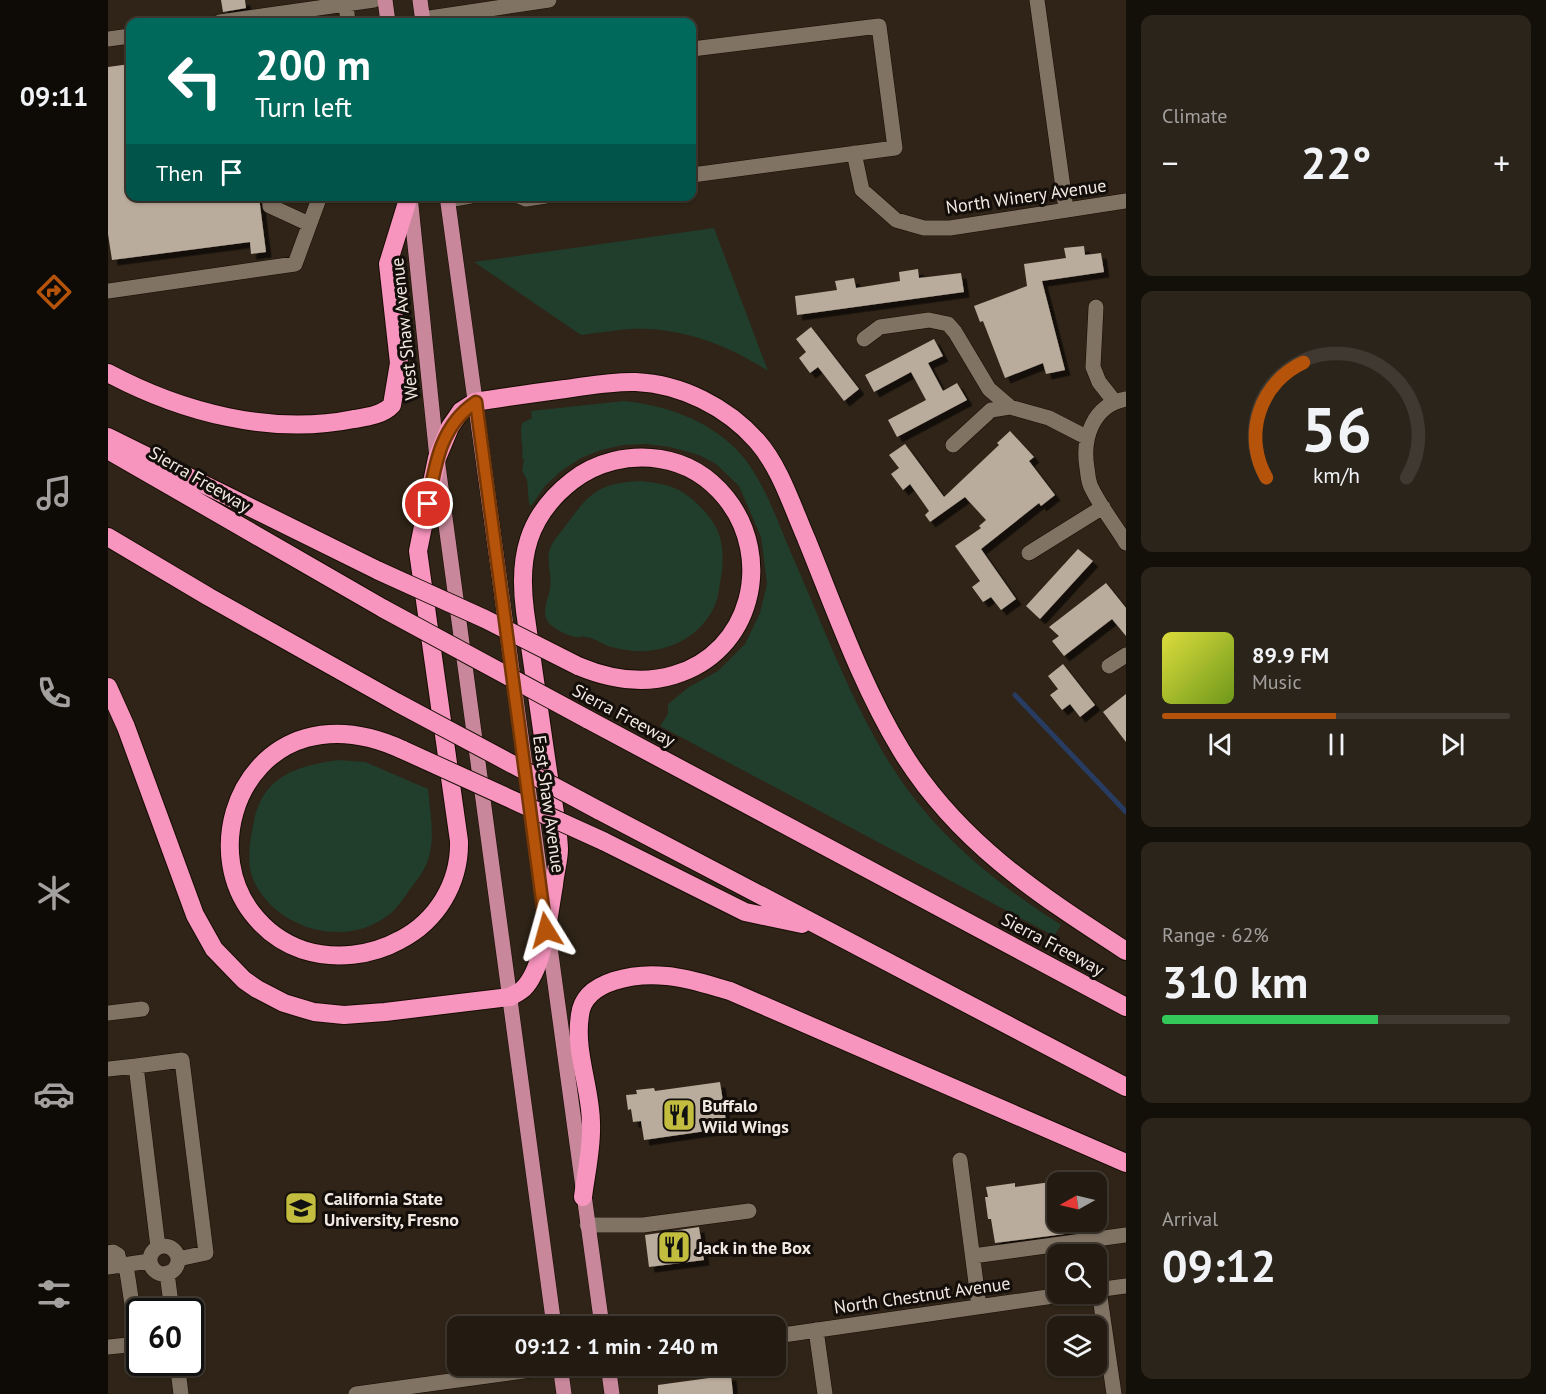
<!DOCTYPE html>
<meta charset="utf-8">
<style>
:root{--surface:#231b11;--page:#2b241a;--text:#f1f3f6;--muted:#a3a19f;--line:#403931;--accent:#b45309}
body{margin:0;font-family:"PT Sans",sans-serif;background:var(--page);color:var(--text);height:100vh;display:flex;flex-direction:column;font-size:22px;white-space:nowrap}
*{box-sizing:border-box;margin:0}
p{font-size:20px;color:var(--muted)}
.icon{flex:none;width:33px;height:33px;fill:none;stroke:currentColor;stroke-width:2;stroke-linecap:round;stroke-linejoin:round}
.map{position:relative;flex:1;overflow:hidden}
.side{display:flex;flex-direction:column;gap:15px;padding:15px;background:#130f09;width:420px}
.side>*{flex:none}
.hud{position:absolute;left:18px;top:18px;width:570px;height:183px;border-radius:12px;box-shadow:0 2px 4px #0004,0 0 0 2px var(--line);background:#00695c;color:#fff;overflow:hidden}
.needle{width:39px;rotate:262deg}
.fabs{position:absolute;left:939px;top:1172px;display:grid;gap:12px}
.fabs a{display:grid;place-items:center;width:60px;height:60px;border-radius:12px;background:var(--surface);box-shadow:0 2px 4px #0004,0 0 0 2px var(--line);font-size:30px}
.speed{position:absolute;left:18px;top:1298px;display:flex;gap:12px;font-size:30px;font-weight:700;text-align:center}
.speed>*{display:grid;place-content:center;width:78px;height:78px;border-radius:50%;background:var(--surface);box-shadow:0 2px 4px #0004,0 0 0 2px var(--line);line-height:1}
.speed .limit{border:3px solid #111;border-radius:9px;background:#fff;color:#111}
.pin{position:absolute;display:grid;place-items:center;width:51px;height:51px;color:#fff;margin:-26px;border:3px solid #fff;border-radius:50%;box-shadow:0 2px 6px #0007}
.me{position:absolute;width:66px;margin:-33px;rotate:352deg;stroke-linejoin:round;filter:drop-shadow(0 0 4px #0008)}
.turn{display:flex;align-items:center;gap:21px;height:126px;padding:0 30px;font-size:27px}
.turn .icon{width:78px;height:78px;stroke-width:2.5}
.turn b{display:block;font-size:42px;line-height:51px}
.then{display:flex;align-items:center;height:57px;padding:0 30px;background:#0003;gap:12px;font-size:22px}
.big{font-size:45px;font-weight:600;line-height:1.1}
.side .card{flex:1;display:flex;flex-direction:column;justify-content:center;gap:9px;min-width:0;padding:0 21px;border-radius:12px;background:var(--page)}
.side .dial{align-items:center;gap:0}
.dial svg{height:156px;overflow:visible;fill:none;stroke:var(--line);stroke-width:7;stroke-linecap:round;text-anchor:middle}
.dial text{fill:var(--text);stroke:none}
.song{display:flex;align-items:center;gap:18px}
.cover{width:72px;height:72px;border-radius:9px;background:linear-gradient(135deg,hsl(60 70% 55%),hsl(80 70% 35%))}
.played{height:6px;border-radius:3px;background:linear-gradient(90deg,var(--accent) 50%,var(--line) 50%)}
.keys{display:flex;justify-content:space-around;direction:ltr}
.heat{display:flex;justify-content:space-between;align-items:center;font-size:33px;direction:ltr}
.charge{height:9px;border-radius:4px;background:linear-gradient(90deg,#34c759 62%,var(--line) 0)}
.trip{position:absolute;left:339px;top:1316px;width:339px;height:60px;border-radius:12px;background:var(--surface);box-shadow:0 2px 4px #0004,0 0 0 2px var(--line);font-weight:600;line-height:60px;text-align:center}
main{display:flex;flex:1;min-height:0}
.tabs{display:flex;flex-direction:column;width:108px;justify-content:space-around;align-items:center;background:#0e0b07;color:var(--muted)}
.tabs .icon{width:42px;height:42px}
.tabs .current{color:var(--accent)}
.tabs b{font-size:27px;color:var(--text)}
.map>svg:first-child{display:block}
.green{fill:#213d2c}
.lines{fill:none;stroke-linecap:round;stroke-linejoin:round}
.stream{stroke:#283b60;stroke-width:5}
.building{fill:#b9ac9c;filter:url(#shadow)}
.minor-casing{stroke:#170d03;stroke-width:16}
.major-casing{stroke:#170d03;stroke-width:16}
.highway-casing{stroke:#170d03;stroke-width:20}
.minor{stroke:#807364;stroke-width:15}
.major{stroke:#c8879b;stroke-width:15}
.highway{stroke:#f895bf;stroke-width:18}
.highway-bridge-casing{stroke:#170d03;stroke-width:20;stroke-linecap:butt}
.highway-bridge{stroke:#f895bf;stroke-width:18}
.route-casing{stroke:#753606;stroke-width:15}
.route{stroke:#b45309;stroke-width:10}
.labels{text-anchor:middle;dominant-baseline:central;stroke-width:6;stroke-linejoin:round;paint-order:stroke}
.street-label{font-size:18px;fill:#f2eae2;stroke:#130e09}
.poi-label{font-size:18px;font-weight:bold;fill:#f2eae2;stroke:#130e09;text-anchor:start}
</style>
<main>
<nav class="tabs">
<b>09:11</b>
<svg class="icon current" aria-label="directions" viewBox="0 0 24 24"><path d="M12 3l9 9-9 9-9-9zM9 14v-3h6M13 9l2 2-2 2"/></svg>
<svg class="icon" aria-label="music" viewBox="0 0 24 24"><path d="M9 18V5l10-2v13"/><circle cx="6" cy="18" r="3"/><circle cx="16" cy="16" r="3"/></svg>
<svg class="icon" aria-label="phone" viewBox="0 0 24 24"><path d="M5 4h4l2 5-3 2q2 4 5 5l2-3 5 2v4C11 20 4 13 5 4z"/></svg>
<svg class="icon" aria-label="climate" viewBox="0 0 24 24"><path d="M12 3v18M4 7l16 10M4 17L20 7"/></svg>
<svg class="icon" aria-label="car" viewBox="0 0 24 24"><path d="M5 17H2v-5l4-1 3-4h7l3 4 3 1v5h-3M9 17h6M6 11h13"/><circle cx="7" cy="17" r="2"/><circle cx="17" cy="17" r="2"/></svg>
<svg class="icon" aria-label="filters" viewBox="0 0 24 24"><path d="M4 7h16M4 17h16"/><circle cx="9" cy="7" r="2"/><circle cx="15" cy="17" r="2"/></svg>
</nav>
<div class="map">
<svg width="1018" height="1394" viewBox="0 0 1018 1394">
<defs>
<filter id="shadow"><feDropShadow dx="5.5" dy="5.5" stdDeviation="0" flood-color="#0009"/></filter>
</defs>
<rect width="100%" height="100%" fill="#2f2417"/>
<path class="green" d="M 606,228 L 660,371 C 619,345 573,327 524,329 C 507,330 490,333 473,335 L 366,262 Z
M 516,401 C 558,405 600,420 630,451 C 656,479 669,521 684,555 C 717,630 745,708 790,776 C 832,839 891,885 953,925 L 946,936 L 552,726 L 560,714 L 560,704 L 581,687 L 610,671 L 637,644 L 652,613 L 659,584 L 653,537 L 631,486 L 608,464 L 591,455 L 562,447 L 538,444 L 515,445 L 493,450 L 473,458 L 453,471 L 437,486 L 423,506 L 421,504 L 419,480 L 414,470 L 416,461 L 414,457 C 416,446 411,435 414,423 L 424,418 L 423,411 Z
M 531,481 C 545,482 559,484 571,490 C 588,500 606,518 612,537 C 616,552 615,568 612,583 C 611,590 610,598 607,605 C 593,637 560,653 526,651 C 519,650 510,649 503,647 C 495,645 487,638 478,637 C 469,635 478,638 469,637 C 462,637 446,629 441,623 C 432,613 441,599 442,588 C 444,576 439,564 441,552 C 443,543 450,536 455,529 C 481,495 486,484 531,481 Z
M 230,760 L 257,762 L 320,789 C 322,811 327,835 321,857 C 318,868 310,879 303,888 C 297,896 291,906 283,913 C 239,950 167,930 145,879 C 138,861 142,839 146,821 C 155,775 190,766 230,760 Z"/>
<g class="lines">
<path class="stream" d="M 907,695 L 1018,812"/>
</g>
<path class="building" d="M 113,0 L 137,0 L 138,8 L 115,12 Z
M 22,64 L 22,196 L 137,196 L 137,199 L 151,197 L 158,252 L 143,254 L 142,242 L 4,260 L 0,234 L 0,67 Z
M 976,246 L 977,255 L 993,253 L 996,272 L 934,281 L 957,370 L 938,374 L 935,363 L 897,378 L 875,321 L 872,322 L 866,306 L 919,286 L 916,264 L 958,258 L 956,248 Z
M 810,269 L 811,278 L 853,273 L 856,292 L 689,315 L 687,296 L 729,290 L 727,281 L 746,278 L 748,288 L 792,281 L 791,272 Z
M 703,327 L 751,389 L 736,401 L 710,367 L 702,373 L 691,358 L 698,352 L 688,339 Z
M 826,339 L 835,356 L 820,363 L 835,391 L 849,383 L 859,400 L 789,437 L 780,420 L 818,400 L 803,372 L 766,392 L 757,375 Z
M 902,431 L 926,457 L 921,461 L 947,495 L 933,506 L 931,503 L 873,549 L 908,599 L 893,610 L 883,597 L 875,602 L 864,587 L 872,581 L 847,546 L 873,528 L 871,526 L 878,520 L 857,497 L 822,522 L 817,515 L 821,511 L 802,484 L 795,490 L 783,474 L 791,468 L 781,455 L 797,444 L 836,497 L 891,445 L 889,443 Z
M 970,549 L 985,561 L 932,619 L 918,606 Z
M 998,583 L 1018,608 L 1018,636 L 1004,619 L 956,656 L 944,641 L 951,636 L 941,627 Z
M 955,664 L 987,705 L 972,717 L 962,704 L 954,710 L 942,695 L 950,689 L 940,676 Z
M 1018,694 L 1018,742 L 995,712 Z
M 612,1082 L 619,1128 L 536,1140 L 533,1121 L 525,1122 L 523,1109 L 520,1110 L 518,1095 L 529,1094 L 528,1090 L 546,1088 L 547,1091 Z
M 950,1181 L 950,1221 L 970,1221 L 972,1232 L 887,1243 L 883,1219 L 880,1219 L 877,1197 L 880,1197 L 878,1187 L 907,1183 L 907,1187 Z
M 591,1227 L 596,1260 L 541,1267 L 537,1235 Z
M 623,1375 L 625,1394 L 550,1394 L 550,1385 Z"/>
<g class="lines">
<defs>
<path id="minor" d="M 929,0 L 958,209
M 238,4 L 240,22
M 315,19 L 441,0
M 112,22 L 266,0
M 0,39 L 22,36
M 584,49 L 771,26 L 787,148 L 584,175
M 746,153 L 754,190 L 788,220 L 816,228 L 842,228 L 1018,201
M 161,196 L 162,206 L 201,224
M 411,196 L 418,199 L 438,196
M 340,200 L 363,196
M 0,291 L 187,264 L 212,196
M 988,307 L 985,367 L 991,382 L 1006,401
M 756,339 L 772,327 L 821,320 L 840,324 L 847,332 L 881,389 L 902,407 L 941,418 L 978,437
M 1018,399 C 985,405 974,438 979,468 C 980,474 980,481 983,487 C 992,506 1007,525 1018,543
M 845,445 L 883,410 L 902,407
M 921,553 L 995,507
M 1001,666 L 1018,655
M 0,1013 L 34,1009
M 28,1066 L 74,1060 L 98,1253 L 70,1259
M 0,1069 L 28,1066 L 50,1247
M 852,1160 L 871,1306
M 479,1225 L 535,1225 L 641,1211
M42 1260a14 14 0 1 1 28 0a14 14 0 1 1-28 0Z
M 0,1253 L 5,1252 L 10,1255 L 12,1266
M 865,1256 L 1018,1235
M 0,1267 L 42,1261
M 59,1273 L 64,1311
M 988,1290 L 1018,1286
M 991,1290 L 1006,1394
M 708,1330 L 717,1394
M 668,1336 L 967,1293
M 0,1347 L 30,1344 L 18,1265
M 69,1362 L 73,1394
M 248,1394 L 459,1365"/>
<path id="major" d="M 277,0 L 280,22
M 312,0 L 315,22
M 302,196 L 329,458 L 446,1326
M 339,196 L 494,1326
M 452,1365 L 456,1394
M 500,1365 L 504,1394"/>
<path id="highway" d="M 0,373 C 73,412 163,436 246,419 C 258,417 275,415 284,405 L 291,363 L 280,264 L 301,196
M 0,437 L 271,571
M 0,450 L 276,609
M 0,537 L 101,597 L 290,703
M 0,687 L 18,727 L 87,915 L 106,949 L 136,980 L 149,989 L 176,1003 L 206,1012 L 236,1015 L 277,1012 L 402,997 C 406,994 412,992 415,989 C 436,969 441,912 446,885 C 447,873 451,860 451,849 C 450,823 444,797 440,771 C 432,718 425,665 417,611 C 410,558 419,516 464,481 C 488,462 521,454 552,459 C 578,463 601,477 618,498 C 666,558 644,652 566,675 C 533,685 501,679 470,666
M 479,719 L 1018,1007
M 295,750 C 265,736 231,729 198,738 C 125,759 99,855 144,913 C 157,930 175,943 195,950 C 227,960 263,956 292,940 C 329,921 352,883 351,841 L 310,551 L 329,458 L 342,427 L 353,411 L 367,402 C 397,397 427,393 457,389 C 480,386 504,381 528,382 C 573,384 619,407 649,441 C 672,467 684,506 698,538 C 727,609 753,684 793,750 C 849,842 930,894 1018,951
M 490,810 L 1018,1087
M 495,841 L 637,912 L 694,924
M 475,1197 C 478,1173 484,1148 483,1124 C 483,1088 466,1052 472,1015 C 476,979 530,973 559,976 C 581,978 601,985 622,991 L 1018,1163"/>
</defs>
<use href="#minor" class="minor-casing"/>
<use href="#major" class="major-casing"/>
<use href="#highway" class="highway-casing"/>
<use href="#minor" class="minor"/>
<use href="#major" class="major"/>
<use href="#highway" class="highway"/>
<defs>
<path id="highway-bridge" d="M 271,571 L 377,619 L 470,666
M 276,609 L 479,719
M 290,703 L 490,810
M 295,750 L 495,841"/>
</defs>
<use href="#highway-bridge" class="highway-bridge-casing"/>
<use href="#highway-bridge" class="highway-bridge"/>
</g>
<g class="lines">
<defs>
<path id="route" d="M 320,504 C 327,465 332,426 368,402 L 438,930"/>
</defs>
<use href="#route" class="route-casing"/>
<use href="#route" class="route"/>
</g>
<defs>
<symbol id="restaurant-square" viewBox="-11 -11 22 22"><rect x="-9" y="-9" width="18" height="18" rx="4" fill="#c2bd3f" stroke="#130e09"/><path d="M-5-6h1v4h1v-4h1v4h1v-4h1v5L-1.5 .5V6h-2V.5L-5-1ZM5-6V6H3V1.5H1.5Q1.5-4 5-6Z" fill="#111"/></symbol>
<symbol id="university-square" viewBox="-11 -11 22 22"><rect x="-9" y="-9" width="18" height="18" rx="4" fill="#c2bd3f" stroke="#130e09"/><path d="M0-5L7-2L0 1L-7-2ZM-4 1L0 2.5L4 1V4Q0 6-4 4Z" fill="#111"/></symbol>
</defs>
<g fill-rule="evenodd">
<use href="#restaurant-square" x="552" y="1096" width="38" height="38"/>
<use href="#university-square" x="174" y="1189" width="38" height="38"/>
<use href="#restaurant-square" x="547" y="1228" width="38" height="38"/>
</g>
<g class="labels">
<g class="street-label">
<text transform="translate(918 196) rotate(-8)">North Winery Avenue</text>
<text transform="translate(296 329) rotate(-96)">West Shaw Avenue</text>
<text transform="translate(92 479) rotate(30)">Sierra Freeway</text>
<text transform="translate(516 715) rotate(28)">Sierra Freeway</text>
<text transform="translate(441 804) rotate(82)">East Shaw Avenue</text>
<text transform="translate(945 944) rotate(28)">Sierra Freeway</text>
<text transform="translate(814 1295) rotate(-8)">North Chestnut Avenue</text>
</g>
<g class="poi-label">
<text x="594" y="1105">Buffalo<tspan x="594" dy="21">Wild Wings</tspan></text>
<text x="216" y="1198">California State<tspan x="216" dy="21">University, Fresno</tspan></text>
<text x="589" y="1247">Jack in the Box</text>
</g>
</g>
</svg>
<div class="fabs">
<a><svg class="needle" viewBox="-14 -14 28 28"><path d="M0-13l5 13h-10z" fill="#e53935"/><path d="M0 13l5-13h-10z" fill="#a3a19f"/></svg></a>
<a><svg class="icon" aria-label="search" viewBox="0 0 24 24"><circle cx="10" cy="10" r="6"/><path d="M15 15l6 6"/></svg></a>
<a><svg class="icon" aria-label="layers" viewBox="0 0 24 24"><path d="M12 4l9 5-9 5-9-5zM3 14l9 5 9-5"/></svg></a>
</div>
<div class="speed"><div class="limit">60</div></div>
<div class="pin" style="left:320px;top:504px;background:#d93025"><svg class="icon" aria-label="arrive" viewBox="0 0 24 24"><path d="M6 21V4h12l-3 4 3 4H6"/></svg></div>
<svg class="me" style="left:438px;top:930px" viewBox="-20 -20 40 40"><path d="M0-17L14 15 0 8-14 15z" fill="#b45309" stroke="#fff" stroke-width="4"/></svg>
<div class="trip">09:12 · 1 min · 240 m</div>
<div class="hud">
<div class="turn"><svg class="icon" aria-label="left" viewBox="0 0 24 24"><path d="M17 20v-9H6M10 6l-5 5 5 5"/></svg><div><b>200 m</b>Turn left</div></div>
<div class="then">Then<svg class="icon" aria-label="arrive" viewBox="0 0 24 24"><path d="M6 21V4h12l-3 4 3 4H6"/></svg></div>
</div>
</div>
<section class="side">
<div class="card"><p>Climate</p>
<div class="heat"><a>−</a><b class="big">22°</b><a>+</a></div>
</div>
<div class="card dial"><svg viewBox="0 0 100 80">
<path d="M14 69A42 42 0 1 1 86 69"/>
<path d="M14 69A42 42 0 0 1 33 10" stroke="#b45309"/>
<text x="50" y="56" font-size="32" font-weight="700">56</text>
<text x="50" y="72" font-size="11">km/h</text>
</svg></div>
<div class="card">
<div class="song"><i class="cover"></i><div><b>89.9 FM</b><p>Music</p></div></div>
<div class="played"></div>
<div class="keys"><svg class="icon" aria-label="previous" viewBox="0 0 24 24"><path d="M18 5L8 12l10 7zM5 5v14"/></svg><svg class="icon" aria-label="pause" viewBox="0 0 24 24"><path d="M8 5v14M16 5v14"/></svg><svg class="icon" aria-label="next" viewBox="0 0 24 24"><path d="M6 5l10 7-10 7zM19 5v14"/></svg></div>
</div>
<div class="card"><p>Range · 62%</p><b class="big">310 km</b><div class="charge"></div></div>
<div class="card"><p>Arrival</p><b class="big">09:12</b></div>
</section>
</main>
